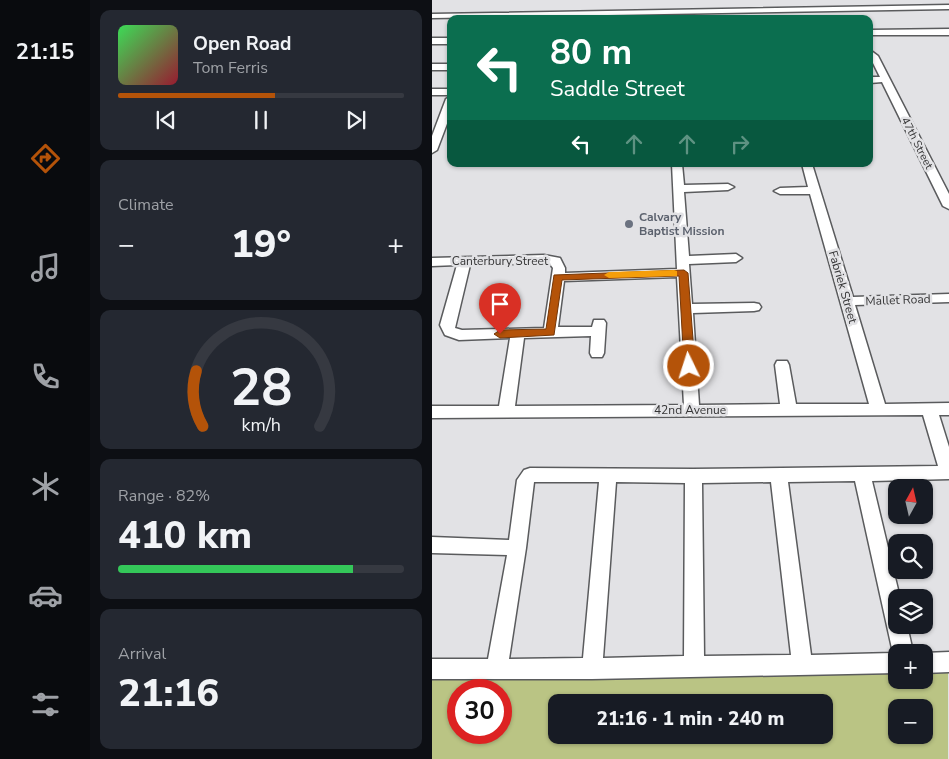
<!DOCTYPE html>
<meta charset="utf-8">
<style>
:root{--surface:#171b24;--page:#242831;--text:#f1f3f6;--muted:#9ea1a6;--line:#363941;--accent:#b45309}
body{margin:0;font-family:"Nunito Sans",sans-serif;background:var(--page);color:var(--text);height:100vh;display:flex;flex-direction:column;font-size:19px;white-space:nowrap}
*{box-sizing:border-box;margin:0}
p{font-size:16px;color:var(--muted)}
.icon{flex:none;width:28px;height:28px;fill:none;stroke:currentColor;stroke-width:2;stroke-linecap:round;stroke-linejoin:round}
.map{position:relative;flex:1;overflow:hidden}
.details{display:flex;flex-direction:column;gap:10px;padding:10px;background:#0d0f14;width:342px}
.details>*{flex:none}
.hud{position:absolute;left:15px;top:15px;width:426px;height:152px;border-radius:10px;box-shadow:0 1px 4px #0004;background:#0b6e4f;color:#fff;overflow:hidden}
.needle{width:32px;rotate:8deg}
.tools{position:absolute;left:456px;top:479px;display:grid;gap:10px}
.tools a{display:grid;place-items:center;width:45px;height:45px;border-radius:10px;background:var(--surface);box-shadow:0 1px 4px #0004;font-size:25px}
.speed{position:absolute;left:15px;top:679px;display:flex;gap:10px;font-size:25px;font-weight:700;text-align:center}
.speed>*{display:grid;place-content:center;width:65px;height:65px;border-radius:50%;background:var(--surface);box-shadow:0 1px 4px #0004;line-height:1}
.speed .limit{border:8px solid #d22;background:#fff;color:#111}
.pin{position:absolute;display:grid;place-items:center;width:42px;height:42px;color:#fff;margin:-51px -21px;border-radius:50% 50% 50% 0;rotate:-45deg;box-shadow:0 0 5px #0007}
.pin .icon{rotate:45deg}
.me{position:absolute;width:55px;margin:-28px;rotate:356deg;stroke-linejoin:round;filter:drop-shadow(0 0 4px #0008)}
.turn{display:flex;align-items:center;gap:18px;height:105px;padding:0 20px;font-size:22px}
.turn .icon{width:65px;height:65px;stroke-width:2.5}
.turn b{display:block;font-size:35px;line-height:42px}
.lanes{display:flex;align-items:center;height:48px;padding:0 20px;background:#0003;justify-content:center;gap:25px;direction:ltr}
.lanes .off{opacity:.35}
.big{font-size:38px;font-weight:800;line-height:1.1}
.details .tile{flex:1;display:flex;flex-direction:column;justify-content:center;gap:8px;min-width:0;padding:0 18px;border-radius:10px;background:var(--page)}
.details .dial{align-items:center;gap:0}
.dial svg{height:130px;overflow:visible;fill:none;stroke:var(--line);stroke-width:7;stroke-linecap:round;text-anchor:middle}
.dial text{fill:var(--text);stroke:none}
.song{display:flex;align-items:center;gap:15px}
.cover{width:60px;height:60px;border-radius:8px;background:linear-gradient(135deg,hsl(130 70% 55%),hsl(350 70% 35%))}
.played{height:5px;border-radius:2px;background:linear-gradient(90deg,var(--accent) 55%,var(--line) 55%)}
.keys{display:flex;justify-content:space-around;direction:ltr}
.heat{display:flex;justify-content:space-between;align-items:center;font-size:28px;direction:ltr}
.charge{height:8px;border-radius:4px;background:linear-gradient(90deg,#34c759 82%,var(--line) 0)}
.trip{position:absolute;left:116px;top:694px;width:285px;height:50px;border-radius:10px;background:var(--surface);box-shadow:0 1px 4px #0004;font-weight:800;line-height:50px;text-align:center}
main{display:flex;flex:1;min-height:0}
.menu{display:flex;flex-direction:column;width:90px;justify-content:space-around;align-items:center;background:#090b0e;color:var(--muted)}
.menu .icon{width:35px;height:35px}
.menu .current{color:var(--accent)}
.menu b{font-size:22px;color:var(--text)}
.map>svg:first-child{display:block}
.green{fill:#bac484;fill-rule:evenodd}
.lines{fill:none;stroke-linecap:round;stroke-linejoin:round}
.minor-casing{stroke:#5a5b5d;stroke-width:3}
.minor{fill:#fff;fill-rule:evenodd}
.route{fill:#b45309;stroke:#753606}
.slow{fill:#f59e0b}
.worship-dot{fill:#6b7280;stroke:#e2e2e5;stroke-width:2}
.labels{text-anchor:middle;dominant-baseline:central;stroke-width:5;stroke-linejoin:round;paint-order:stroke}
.far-street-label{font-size:11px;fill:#353536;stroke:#e2e2e5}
.worship-label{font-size:12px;font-weight:bold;fill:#5b616d;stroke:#e2e2e5;text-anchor:start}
.street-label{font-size:12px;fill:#353536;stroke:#e2e2e5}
</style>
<main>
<nav class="menu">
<b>21:15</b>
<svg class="icon current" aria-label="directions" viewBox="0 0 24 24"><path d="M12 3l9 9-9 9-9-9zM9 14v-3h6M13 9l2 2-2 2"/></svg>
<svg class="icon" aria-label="music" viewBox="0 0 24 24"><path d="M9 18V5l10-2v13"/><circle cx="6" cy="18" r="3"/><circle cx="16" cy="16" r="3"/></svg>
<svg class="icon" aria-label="phone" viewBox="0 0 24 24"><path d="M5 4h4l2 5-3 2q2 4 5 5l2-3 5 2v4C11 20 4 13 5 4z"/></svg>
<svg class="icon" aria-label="climate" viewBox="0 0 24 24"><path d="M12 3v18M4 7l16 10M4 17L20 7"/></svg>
<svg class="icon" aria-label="car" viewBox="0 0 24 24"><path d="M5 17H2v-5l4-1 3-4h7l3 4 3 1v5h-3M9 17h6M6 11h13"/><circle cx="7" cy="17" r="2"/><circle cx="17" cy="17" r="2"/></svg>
<svg class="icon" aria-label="filters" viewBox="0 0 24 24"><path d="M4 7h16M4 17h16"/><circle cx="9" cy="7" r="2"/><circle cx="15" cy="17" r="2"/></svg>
</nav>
<section class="details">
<div class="tile">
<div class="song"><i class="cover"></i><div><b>Open Road</b><p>Tom Ferris</p></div></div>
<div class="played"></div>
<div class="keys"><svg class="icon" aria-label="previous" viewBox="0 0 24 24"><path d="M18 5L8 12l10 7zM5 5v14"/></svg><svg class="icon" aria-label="pause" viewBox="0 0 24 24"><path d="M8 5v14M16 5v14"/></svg><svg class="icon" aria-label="next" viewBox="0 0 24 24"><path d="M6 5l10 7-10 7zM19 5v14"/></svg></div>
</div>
<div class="tile"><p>Climate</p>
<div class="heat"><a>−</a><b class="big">19°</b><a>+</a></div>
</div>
<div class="tile dial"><svg viewBox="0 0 100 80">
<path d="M14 69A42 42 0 1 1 86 69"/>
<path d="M14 69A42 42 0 0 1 10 35" stroke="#b45309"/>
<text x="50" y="56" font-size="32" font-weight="700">28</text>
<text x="50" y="72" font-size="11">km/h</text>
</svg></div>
<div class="tile"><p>Range · 82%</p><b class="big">410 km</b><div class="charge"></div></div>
<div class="tile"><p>Arrival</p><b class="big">21:16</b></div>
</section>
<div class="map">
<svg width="517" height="759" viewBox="0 0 517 759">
<rect width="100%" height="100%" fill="#e2e2e5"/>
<path class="green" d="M 0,662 L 465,668 L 465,680 L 492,680 L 493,668 L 516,669 L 516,759 L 0,759 ZM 26,690 L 69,690 L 69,732 L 26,732 ZM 125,702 L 392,702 L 392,735 L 125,735 ZM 465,708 L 492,708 L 492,735 L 465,735 Z"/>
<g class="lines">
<defs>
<path id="minor" d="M 517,5 L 517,9 L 0,18 L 0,14 Z
M 517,29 L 517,35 L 438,35 L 438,30 Z
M 0,38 L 19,38 L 19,44 L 0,44 Z
M 438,50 L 446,56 L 517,194 L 517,209 L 511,206 L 450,82 L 438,83 L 438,77 L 448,77 L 438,57 Z
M 0,64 L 19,64 L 19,70 L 0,70 Z
M 0,89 L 19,89 L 19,95 L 0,95 Z
M 19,96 L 19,113 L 5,150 L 0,153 L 0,136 L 14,99 Z
M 240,164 L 250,164 L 252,185 L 296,184 L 302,187 L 296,190 L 252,192 L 257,256 L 304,254 L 310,258 L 304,262 L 257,264 L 260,304 L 322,303 L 327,304 L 329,307 L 327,310 L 322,311 L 261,313 L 267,405 L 348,404 L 343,365 L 345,361 L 355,361 L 357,365 L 364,404 L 437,404 L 378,194 L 348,194 L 342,191 L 348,188 L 376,187 L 370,164 L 380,164 L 421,297 L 517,294 L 517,302 L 423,305 L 453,404 L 517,403 L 517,415 L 507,415 L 517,447 L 517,479 L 440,481 L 468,598 L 465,598 L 465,625 L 475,625 L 481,652 L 465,652 L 465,673 L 160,679 L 0,679 L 0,659 L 56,659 L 75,555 L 0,553 L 0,537 L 77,540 L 85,480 L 92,470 L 98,468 L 261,469 L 506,466 L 491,415 L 0,418 L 0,406 L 67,406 L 78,338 L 27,340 L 13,335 L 8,325 L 25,265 L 0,266 L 0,258 L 112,255 L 128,258 L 133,268 L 133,273 L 245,269 ZM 112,263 L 118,264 L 121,268 L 112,328 L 30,330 L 23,328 L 38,265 ZM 245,277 L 252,405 L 83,406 L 92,338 L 159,336 L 158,353 L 160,357 L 170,357 L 172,353 L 174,323 L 172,320 L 162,320 L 160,327 L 126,327 L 132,281 ZM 423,481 L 461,653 L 379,655 L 356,482 ZM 102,482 L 167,482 L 151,658 L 77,659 L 94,548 ZM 184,482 L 253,483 L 252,656 L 171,658 ZM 339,482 L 359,655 L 272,656 L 270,483 Z
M 517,652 L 517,672 L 492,673 L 492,653 Z"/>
</defs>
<use href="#minor" class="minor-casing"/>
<use href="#minor" class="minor"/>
</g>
<path class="route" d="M 252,270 L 256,273 L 263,366 L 261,368 L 257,370 L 252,366 L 247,276 L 130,280 L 122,335 L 68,338 L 62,334 L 68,330 L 114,329 L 122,275 Z"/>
<path class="slow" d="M 242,270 L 245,271 L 245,276 L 177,278 L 172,275 L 177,272 Z"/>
<circle class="worship-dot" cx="197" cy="224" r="5"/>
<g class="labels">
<g class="far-street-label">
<text transform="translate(485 143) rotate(63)">47th Street</text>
</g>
<g class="worship-label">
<text x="207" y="217">Calvary<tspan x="207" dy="14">Baptist Mission</tspan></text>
</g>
<g class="street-label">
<text x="68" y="261">Canterbury Street</text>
<text transform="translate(411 287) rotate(74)">Fabriek Street</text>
<text transform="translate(466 300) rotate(-2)">Mallet Road</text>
<text x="258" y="410">42nd Avenue</text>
</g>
</g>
</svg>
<div class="tools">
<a><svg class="needle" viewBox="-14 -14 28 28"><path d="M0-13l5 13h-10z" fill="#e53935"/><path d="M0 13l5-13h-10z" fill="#9ea1a6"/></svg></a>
<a><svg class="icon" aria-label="search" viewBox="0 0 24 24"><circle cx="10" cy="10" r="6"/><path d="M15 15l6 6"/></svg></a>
<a><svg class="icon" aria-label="layers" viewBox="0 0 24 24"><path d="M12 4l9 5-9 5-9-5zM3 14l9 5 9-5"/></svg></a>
<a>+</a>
<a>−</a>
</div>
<div class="speed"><div class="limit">30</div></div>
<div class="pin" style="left:68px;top:334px;background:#d93025"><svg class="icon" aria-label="arrive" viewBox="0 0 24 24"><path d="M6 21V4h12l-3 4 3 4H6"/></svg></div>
<svg class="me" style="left:257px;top:366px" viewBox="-20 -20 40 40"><circle r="17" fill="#b45309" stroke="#fff" stroke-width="3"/><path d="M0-11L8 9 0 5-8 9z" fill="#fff"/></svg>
<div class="trip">21:16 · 1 min · 240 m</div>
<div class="hud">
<div class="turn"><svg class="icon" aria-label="left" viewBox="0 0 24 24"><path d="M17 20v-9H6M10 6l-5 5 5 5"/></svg><div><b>80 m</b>Saddle Street</div></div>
<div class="lanes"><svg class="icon" aria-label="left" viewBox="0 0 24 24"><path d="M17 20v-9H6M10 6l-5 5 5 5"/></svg><svg class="icon off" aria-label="ahead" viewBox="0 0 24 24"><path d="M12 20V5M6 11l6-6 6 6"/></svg><svg class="icon off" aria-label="ahead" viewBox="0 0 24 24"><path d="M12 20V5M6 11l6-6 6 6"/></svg><svg class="icon off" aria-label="right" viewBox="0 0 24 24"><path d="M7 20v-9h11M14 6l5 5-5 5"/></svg></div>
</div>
</div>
</main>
